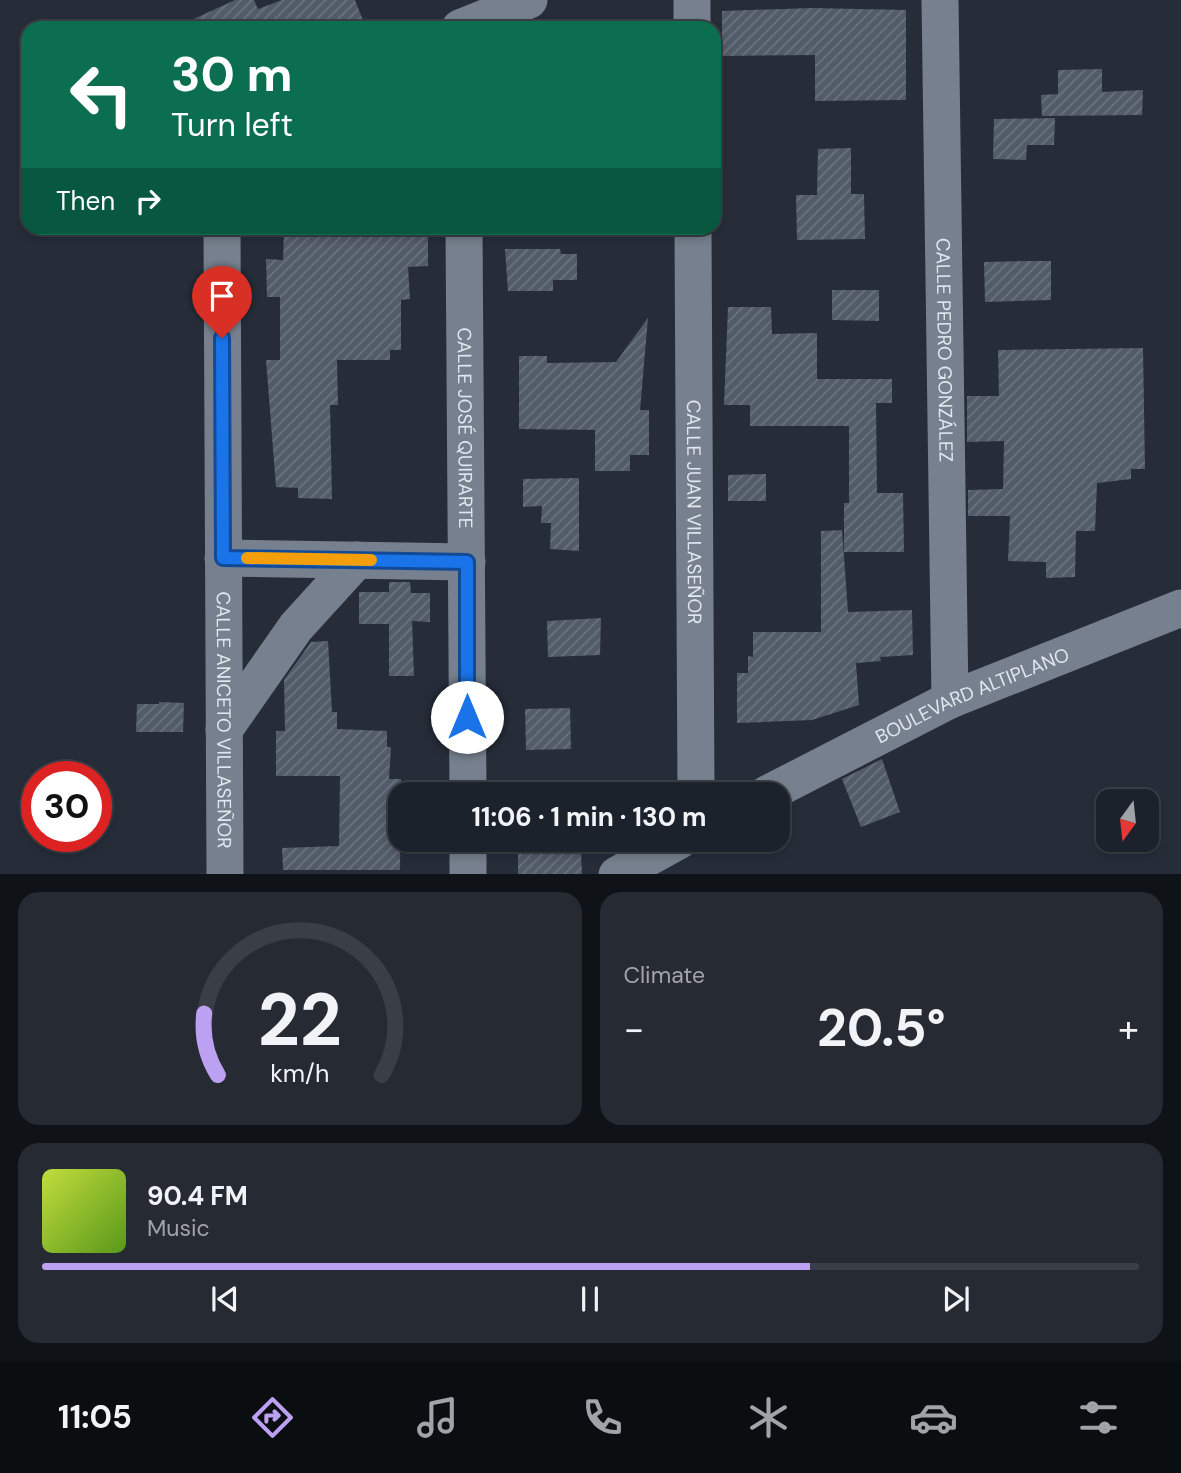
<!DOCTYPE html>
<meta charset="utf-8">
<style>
:root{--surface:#1c222b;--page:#252a33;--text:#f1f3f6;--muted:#a0a4a9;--line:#3a3f47;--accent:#bca0f2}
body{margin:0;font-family:"DM Sans",sans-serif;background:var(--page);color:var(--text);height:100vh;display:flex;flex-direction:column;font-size:26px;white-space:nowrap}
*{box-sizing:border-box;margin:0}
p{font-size:23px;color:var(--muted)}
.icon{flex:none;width:38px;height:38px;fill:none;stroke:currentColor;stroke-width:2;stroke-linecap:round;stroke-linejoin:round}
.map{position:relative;height:874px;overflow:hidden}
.side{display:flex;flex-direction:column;gap:18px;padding:18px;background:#0f1318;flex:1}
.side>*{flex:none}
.banner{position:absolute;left:21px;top:21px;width:700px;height:214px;border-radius:21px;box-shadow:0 4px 10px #0003,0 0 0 2px var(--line);background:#0b6e4f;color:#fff;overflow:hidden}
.needle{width:46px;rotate:195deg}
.fabs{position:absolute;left:1096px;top:789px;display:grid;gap:14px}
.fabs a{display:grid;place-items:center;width:63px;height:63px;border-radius:14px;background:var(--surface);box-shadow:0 4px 10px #0003,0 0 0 2px var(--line);font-size:35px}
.speed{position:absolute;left:21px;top:761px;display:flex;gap:14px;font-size:35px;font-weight:700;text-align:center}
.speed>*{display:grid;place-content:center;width:91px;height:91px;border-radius:50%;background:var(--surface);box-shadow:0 4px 10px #0003,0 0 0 2px var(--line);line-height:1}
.speed .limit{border:10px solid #d22;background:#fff;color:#111}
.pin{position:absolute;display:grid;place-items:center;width:60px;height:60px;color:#fff;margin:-72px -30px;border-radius:50% 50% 50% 0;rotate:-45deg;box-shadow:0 0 7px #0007}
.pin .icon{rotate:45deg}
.me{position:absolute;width:77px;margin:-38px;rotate:0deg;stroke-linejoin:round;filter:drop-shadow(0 0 5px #0008)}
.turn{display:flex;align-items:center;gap:24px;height:147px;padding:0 35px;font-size:32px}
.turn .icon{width:91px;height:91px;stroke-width:2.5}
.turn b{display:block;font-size:49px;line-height:60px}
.then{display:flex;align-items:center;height:66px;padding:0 35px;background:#0003;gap:14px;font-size:26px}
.big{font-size:52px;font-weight:700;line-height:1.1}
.side .widget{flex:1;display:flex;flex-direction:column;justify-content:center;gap:10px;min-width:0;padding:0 24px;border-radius:21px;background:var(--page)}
.side .dial{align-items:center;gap:0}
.dial svg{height:182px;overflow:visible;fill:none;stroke:var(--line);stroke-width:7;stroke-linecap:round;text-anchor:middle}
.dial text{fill:var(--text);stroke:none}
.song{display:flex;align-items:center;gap:21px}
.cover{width:84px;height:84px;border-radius:10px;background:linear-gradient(135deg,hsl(70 70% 55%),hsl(90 70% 35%))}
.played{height:7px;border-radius:4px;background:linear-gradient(90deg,var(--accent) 70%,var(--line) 70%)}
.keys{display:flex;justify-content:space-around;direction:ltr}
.heat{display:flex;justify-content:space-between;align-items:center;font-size:38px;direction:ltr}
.side .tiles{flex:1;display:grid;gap:18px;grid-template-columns:1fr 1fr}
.widget:last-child{grid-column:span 2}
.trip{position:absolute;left:388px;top:782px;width:402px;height:70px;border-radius:21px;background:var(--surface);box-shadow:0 4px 10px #0003,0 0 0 2px var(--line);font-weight:700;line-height:70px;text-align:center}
.menu{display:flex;height:112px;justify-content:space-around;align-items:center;background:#0b0e11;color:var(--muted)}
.menu .icon{width:49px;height:49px}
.menu .selected{color:var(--accent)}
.menu b{font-size:32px;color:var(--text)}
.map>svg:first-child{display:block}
.building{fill:url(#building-hatch)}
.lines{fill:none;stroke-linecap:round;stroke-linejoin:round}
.street{stroke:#76808e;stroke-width:37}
.route-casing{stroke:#114b97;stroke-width:18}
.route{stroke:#1a73e8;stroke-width:12}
.slow{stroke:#f59e0b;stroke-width:12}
.labels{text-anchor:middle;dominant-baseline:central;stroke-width:7;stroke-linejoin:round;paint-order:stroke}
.street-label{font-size:19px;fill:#e2e7ef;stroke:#262d39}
</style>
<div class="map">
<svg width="1181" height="875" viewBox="0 0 1181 875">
<defs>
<pattern id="building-hatch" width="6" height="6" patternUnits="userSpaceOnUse" patternTransform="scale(1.75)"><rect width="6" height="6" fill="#525b68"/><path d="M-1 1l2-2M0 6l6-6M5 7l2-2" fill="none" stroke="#6b737e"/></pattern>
</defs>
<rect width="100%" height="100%" fill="#262d39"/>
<path class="building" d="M 235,0 L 254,0 L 258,9 L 282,0 L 355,0 L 366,28 L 174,28 Z
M 812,8 L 906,10 L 906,100 L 815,101 L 815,55 L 722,56 L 722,11 Z
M 1102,69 L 1102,92 L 1143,90 L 1142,115 L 1042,116 L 1041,95 L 1058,94 L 1058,70 Z
M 1055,118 L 1054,145 L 1027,145 L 1026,160 L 993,159 L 994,119 Z
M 851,148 L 851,194 L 864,194 L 865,239 L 797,240 L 796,195 L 817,195 L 818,149 Z
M 284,228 L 428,228 L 428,266 L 408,267 L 410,299 L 401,300 L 401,350 L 390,350 L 390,360 L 337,360 L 338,405 L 330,405 L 332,499 L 298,498 L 298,488 L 276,487 L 266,360 L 280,360 L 280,297 L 267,297 L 266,259 L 283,260 Z
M 505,249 L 560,249 L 561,254 L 577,254 L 577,280 L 553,280 L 553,291 L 508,291 Z
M 1026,261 L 1051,261 L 1051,300 L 985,302 L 984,262 Z
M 832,290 L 879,290 L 879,321 L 832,320 Z
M 728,307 L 771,307 L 772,334 L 817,333 L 817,379 L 892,379 L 892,403 L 876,403 L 877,493 L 903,493 L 904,552 L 844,552 L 844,503 L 849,503 L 849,426 L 750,426 L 750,405 L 724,405 Z
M 648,318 L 640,410 L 649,410 L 649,455 L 630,455 L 630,471 L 595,471 L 595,430 L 519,429 L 519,356 L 547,356 L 547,363 L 616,362 Z
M 1143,348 L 1145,469 L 1131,469 L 1131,479 L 1097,483 L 1095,531 L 1076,531 L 1075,577 L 1046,578 L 1046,562 L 1008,561 L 1010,516 L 968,516 L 968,490 L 1003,489 L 1004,441 L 967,442 L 967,396 L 999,396 L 998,350 Z
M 766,474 L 766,501 L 728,501 L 728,475 Z
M 579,478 L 579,551 L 550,549 L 551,523 L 541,523 L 542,506 L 523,507 L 523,479 Z
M 842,530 L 848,612 L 912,610 L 913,655 L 880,657 L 881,661 L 856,663 L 859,705 L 812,720 L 737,723 L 737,673 L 748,673 L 748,656 L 753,657 L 753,632 L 821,632 L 821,531 Z
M 389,582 L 410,582 L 411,593 L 430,593 L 430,622 L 412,621 L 414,676 L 389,676 L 389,624 L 359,624 L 359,592 L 389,592 Z
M 601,618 L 600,655 L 548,657 L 547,621 Z
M 328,641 L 332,712 L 337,712 L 337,729 L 387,731 L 387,747 L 391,747 L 389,779 L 401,779 L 400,870 L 283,870 L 282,848 L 339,846 L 340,776 L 276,776 L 276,731 L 285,731 L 284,680 L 311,642 Z
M 159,702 L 184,703 L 183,732 L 136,732 L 137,704 L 159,704 Z
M 570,708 L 571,749 L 526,750 L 525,709 Z
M 882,759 L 900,812 L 861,827 L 842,779 Z
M 518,840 L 555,840 L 555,851 L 581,851 L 582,874 L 518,874 Z"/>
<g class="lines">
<g class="street">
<path d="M 692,0 L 692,28"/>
<path id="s1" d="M 940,0 L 950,700"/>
<path d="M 460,28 L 529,0"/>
<path id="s2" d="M 222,228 L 225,875"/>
<path id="s3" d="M 464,228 L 468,794"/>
<path id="s4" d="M 693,228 L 696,794"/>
<path d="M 223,558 L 467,562"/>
<path d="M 224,730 L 296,627 L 357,560"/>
<path id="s5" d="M 767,794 L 950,700 L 1181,608"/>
<path d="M 468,840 L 468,875"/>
<path d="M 617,875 L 680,840"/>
</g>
</g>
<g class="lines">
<defs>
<path id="route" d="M 222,338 L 223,558 L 467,562 L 467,717"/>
</defs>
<use href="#route" class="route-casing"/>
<use href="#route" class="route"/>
<path class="slow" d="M 247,558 L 371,560"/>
</g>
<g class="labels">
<g class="street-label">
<text stroke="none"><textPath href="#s1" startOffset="350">CALLE PEDRO GONZÁLEZ</textPath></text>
<text stroke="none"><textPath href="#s3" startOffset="200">CALLE JOSÉ QUIRARTE</textPath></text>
<text stroke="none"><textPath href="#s4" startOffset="284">CALLE JUAN VILLASEÑOR</textPath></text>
<text stroke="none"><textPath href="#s5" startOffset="228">BOULEVARD ALTIPLANO</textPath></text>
<text stroke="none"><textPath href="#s2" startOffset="492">CALLE ANICETO VILLASEÑOR</textPath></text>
</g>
</g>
</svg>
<div class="fabs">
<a><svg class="needle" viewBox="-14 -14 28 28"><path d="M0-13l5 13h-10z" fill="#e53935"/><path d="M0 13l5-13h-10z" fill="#a0a4a9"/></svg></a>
</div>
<div class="speed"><div class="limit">30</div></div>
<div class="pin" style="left:222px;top:338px;background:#d93025"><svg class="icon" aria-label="arrive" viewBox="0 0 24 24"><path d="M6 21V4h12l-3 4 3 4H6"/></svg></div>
<svg class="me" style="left:467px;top:717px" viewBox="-20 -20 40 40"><circle r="19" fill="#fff"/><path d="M0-13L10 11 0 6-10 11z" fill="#1a73e8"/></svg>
<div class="trip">11:06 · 1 min · 130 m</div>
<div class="banner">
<div class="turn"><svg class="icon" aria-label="left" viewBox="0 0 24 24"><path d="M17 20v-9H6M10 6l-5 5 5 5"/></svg><div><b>30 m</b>Turn left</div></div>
<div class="then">Then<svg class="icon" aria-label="right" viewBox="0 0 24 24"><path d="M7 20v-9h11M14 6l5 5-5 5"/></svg></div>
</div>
</div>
<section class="side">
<div class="tiles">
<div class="widget dial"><svg viewBox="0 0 100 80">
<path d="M14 69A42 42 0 1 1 86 69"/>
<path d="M14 69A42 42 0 0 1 8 42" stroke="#bca0f2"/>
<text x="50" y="56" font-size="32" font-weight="700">22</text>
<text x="50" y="72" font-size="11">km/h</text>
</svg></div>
<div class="widget"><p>Climate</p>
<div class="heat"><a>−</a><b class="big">20.5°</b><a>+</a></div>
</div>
<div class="widget">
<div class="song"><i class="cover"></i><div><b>90.4 FM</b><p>Music</p></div></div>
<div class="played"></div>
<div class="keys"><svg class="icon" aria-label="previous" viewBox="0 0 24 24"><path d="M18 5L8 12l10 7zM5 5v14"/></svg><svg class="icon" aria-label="pause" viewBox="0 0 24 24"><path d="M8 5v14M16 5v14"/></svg><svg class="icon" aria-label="next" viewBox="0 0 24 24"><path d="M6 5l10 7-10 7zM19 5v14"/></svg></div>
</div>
</div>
</section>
<nav class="menu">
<b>11:05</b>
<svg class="icon selected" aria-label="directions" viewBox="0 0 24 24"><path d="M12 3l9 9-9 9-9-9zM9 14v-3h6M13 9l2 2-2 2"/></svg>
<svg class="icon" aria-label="music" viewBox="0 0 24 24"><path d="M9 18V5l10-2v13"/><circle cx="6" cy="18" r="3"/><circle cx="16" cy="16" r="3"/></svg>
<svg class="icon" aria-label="phone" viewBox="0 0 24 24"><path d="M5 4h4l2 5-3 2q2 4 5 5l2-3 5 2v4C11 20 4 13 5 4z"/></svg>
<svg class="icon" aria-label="climate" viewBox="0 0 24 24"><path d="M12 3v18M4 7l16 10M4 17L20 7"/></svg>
<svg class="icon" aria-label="car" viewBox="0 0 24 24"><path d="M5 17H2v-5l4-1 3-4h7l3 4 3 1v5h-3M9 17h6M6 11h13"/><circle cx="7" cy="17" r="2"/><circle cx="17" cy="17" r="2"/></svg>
<svg class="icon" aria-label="filters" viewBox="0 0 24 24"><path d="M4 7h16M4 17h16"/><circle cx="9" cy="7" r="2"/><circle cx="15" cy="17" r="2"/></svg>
</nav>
